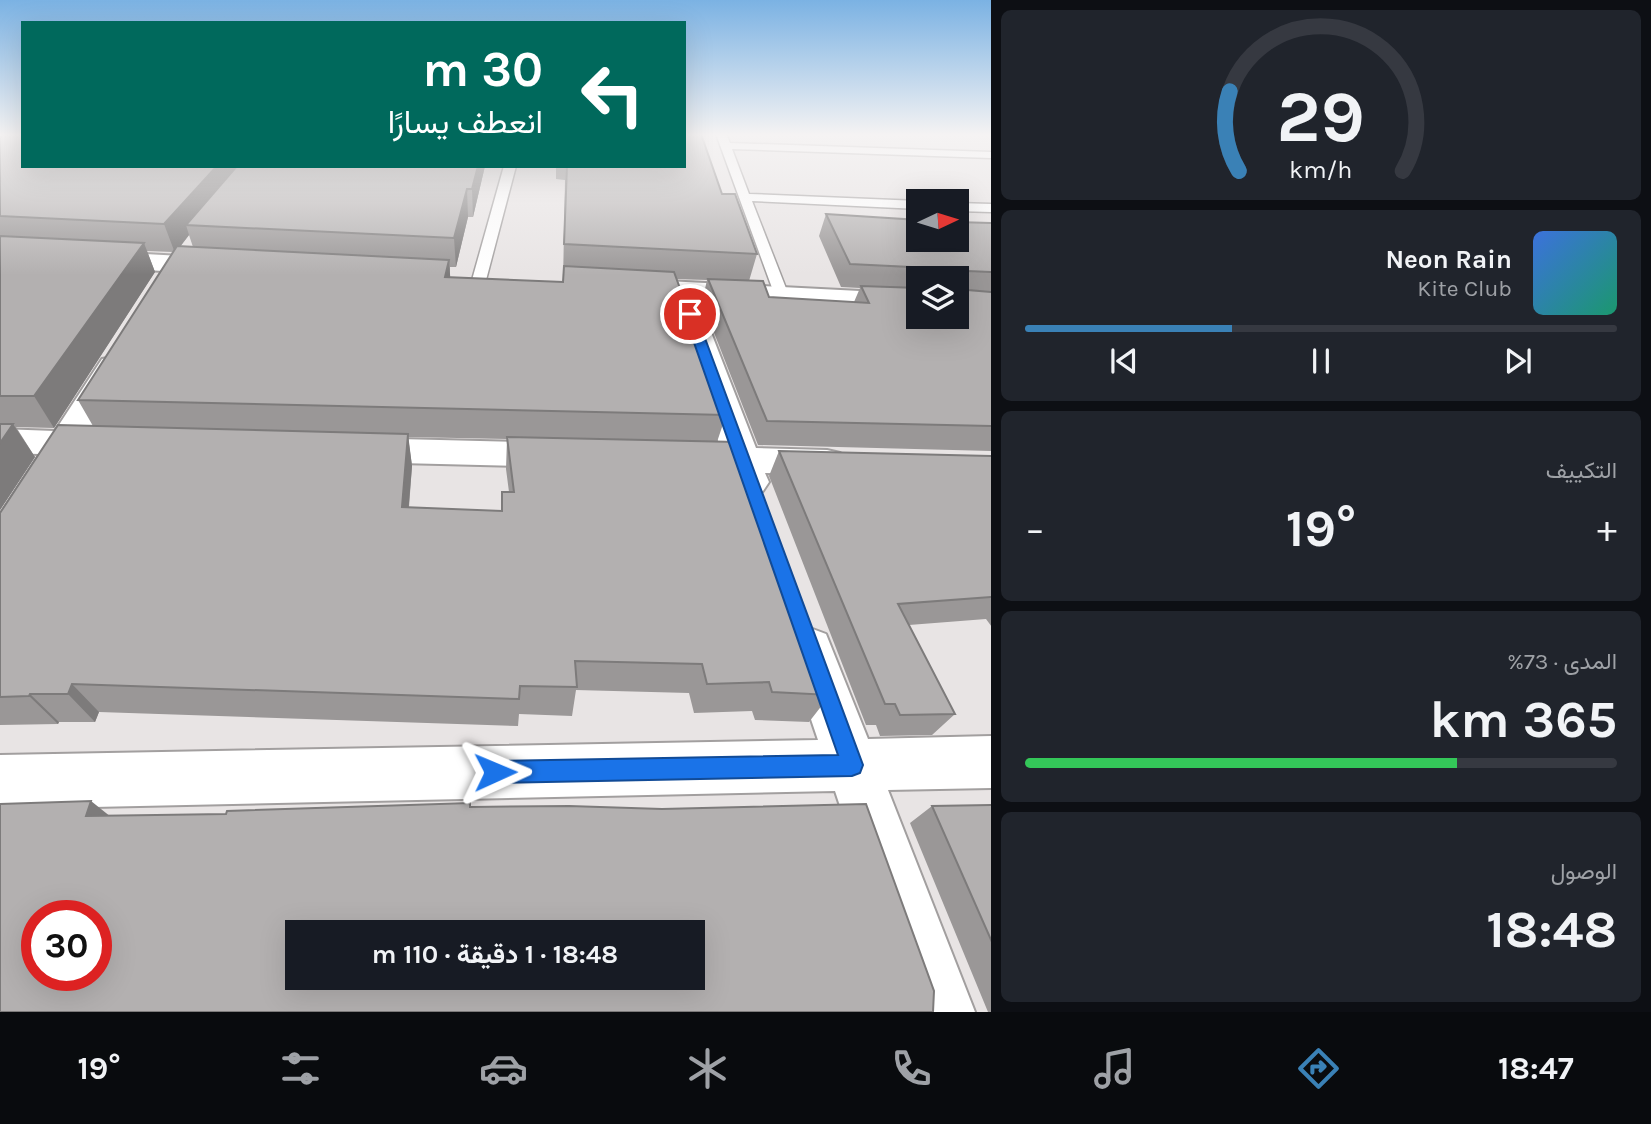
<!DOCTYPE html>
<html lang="ar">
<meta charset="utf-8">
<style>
:root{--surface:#171b24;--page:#20242c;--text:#f1f3f6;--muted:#9ea1a6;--line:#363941;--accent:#3a81b6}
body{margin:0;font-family:Karla,Vazirmatn,sans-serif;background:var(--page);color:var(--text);direction:rtl;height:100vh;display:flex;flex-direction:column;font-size:26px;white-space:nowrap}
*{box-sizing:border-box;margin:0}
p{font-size:23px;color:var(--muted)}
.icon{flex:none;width:38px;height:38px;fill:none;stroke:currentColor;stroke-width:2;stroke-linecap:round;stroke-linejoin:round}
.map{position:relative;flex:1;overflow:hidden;direction:ltr}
.drawer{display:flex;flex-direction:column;gap:10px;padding:10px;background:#0d0f14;width:660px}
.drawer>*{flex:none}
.top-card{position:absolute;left:21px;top:21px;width:665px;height:147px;border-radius:0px;box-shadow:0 7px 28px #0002;direction:rtl;background:#00695c;color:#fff;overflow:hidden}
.needle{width:46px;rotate:86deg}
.tools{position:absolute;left:906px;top:189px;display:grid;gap:14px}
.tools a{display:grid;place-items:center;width:63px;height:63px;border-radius:0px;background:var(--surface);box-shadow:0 7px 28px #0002;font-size:35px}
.speed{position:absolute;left:21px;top:900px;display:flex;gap:14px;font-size:35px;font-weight:700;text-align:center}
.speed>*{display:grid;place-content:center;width:91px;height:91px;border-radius:50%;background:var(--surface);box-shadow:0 7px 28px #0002;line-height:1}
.speed .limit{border:10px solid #d22;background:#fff;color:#111}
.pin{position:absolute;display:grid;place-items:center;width:60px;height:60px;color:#fff;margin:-30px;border:4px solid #fff;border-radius:50%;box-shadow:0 2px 7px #0007}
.me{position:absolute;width:77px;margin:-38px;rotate:89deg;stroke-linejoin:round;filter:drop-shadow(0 0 5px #0008)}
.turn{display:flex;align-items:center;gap:24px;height:147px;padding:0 28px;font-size:32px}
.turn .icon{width:91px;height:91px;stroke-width:2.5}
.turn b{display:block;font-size:49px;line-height:60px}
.big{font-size:52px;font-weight:700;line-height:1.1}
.drawer .card{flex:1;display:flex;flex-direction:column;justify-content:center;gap:10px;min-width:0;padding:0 24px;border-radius:10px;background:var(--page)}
.drawer .dial{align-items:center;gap:0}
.dial svg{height:182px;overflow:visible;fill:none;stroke:var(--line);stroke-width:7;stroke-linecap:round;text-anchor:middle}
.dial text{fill:var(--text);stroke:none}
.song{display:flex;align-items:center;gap:21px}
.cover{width:84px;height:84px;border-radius:10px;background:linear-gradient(135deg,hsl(220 70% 55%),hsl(160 70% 35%))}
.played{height:7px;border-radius:4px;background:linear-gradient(90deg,var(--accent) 35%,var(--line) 35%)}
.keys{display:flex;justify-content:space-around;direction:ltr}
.heat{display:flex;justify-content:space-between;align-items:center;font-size:38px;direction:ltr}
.charge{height:10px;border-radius:5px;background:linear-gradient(90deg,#34c759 73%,var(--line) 0)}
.trip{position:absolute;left:285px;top:920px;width:420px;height:70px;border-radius:0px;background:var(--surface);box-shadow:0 7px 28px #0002;font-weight:700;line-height:70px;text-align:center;direction:rtl}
.dock{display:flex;height:112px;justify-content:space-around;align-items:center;background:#090b0e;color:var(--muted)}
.dock .icon{width:49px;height:49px}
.dock .on{color:var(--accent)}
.dock b{font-size:32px;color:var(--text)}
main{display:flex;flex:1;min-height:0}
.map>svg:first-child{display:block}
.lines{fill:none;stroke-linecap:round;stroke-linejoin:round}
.service-casing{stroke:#a29f9f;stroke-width:3}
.minor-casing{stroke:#a29f9f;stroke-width:4}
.service{fill:#fff;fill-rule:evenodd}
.minor{fill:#fff;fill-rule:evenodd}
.wall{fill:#9a9797;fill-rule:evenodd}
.shaded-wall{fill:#7d7b7b}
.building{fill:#b3b0b0;stroke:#7d7b7b;stroke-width:2;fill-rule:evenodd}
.route{fill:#1a73e8;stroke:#114b97;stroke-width:2}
</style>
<main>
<section class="drawer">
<div class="card dial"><svg viewBox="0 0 100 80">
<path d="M14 69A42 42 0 1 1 86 69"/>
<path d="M14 69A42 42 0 0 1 10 34" stroke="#3a81b6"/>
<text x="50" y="56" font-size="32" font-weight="700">29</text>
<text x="50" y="72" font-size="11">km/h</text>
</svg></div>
<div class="card">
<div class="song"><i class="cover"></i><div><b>Neon Rain</b><p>Kite Club</p></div></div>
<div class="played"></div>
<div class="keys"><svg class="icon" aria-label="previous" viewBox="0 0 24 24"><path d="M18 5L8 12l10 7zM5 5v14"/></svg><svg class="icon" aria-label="pause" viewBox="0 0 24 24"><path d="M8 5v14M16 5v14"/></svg><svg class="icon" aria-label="next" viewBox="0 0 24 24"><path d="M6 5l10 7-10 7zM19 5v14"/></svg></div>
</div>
<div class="card"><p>التكييف</p>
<div class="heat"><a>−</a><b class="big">19°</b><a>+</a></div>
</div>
<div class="card"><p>المدى · 73%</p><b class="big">365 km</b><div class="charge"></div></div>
<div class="card"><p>الوصول</p><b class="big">18:48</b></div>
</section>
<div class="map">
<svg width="992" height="1012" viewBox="0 0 992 1012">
<rect width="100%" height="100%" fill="#e8e4e4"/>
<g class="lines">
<defs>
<path id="service" d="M 716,134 L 726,134 L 730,143 L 992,152 L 992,158 L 732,149 L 749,194 L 919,201 L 919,209 L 752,201 L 789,296 L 782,300 L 775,296 Z
M 504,166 L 516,166 L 486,280 L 479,284 L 472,280 Z
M 957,203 L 992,204 L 992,212 L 957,211 Z"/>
<path id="minor" d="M 0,246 L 218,258 L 227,261 L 231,266 L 227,271 L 218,274 L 0,262 Z
M 627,279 L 919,294 L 919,310 L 698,299 L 756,448 L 827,450 L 840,453 L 845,462 L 840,471 L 827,474 L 765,473 L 769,482 L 763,491 L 750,495 L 737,491 L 728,472 L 691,471 L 678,468 L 673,459 L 678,450 L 691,447 L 720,447 L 670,297 L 617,293 L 614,287 L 617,281 Z
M 113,357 L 124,359 L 129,366 L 90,432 L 111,436 L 117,444 L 111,452 L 99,456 L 76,455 L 14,559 L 0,564 L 0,515 L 40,454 L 0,453 L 0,429 L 55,431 L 102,359 Z
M 359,438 L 558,443 L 571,446 L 576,455 L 571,464 L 558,467 L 359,462 L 346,458 L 341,450 L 346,442 Z
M 810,628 L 826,634 L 868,739 L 992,736 L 992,788 L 888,790 L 975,1012 L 909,1012 L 835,791 L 0,809 L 0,755 L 818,740 L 787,648 L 794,634 Z"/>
</defs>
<use href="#service" class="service-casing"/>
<use href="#minor" class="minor-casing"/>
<use href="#service" class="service"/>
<use href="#minor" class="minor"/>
</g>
<path class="wall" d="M 0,134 L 23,166 L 485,166 L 473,217 L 468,217 L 456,267 L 450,267 L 450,277 L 563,282 L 565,180 L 556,179 L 556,166 L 684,166 L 722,194 L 757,254 L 749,281 L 769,297 L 854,302 L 860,288 L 841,287 L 819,236 L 826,214 L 919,220 L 992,223 L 992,451 L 758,445 L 702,302 L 707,280 L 676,279 L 726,415 L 717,442 L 830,695 L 809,722 L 755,720 L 752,711 L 694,713 L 689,693 L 576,690 L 572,716 L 519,714 L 518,726 L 99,712 L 95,722 L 59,722 L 58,724 L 0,725 L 0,513 L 93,426 L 78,400 L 173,252 L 147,251 L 155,272 L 54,428 L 16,427 L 35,457 L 0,510 ZM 189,235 L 193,247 L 180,247 ZM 919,278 L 957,278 L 919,317 ZM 408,437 L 507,439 L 506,469 L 509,492 L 502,511 L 409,507 L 412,466 Z
M 779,451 L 992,456 L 992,627 L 986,619 L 909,625 L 955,714 L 932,735 L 880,736 L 876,725 L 866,725 L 769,476 Z
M 992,805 L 992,1012 L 988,1012 L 910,823 L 932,806 Z"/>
<path class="shaded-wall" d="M 217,166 L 247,166 L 186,225 L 189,235 L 175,253 L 164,224 Z
M 478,166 L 485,166 L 473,217 L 472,189 Z
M 467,189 L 468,217 L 456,267 L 454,238 Z
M 144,243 L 155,272 L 54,428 L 34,396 Z
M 449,260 L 451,288 L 445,277 Z
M 13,424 L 35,457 L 0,510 L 0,443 Z
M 408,434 L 412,466 L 406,539 L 402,507 Z
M 72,684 L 99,712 L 95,722 L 68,694 Z
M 30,694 L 59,722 L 58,724 L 29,696 Z
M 91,801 L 116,821 L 86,816 Z"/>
<path class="building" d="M 0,134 L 23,134 L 23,166 L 217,166 L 164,224 L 0,216 Z
M 684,134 L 701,134 L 722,194 L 735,194 L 757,254 L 564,244 L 567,166 L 684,166 Z
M 237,166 L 478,166 L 472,189 L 467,189 L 454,238 L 186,225 Z
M 826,214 L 919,220 L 919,240 L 957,240 L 957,222 L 992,223 L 992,272 L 968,271 L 968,290 L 992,292 L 992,426 L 767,421 L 708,279 L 763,281 L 769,297 L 869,303 L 861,286 L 919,288 L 919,317 L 957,317 L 957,278 L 933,278 L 933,271 L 931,268 L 850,264 Z
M 0,236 L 144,243 L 34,396 L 0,396 Z
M 177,246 L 449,260 L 445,277 L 563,282 L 564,266 L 674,272 L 726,415 L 78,400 Z
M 0,424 L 13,424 L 0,443 Z
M 58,425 L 408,434 L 402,507 L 502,511 L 502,492 L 514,492 L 507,437 L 737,442 L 830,695 L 772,692 L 769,682 L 707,684 L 702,664 L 575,661 L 577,687 L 520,686 L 519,699 L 72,684 L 68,694 L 30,694 L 29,696 L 0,697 L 0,513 Z
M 779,451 L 992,456 L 992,597 L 898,604 L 955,714 L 900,715 L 895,704 L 885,704 Z
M 91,801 L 86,816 L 226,814 L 227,811 L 470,803 L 470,807 L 569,806 L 662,809 L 866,804 L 934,991 L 933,1012 L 0,1012 L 0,804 ZM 37,915 L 96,915 L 96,975 L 37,975 ZM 298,933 L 693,933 L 693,978 L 298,978 Z
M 992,805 L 992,942 L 932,806 Z"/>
<linearGradient id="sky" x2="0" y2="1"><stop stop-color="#7bb2e3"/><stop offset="0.49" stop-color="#f5f3f3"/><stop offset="1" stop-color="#f5f3f3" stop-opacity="0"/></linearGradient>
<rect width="992" height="275" fill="url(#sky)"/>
<path class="route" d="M 686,312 L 696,314 L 863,765 L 860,773 L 852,776 L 495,783 L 487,780 L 484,772 L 487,764 L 495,761 L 838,755 L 684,314 Z"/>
</svg>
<div class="tools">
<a><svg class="needle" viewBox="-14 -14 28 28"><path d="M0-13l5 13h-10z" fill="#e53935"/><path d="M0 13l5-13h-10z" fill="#9ea1a6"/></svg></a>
<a><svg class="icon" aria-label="layers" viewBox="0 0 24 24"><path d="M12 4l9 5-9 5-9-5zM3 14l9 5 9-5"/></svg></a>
</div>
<div class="speed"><div class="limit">30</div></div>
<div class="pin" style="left:690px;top:314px;background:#d93025"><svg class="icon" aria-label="arrive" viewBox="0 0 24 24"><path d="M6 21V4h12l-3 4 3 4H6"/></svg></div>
<svg class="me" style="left:495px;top:772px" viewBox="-20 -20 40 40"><path d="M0-17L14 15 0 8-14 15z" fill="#1a73e8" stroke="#fff" stroke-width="4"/></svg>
<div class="trip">18:48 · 1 دقيقة · 110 m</div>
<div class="top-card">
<div class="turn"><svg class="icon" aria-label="left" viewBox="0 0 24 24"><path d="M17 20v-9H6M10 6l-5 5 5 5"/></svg><div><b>30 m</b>انعطف يسارًا</div></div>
</div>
</div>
</main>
<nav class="dock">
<b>18:47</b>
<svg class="icon on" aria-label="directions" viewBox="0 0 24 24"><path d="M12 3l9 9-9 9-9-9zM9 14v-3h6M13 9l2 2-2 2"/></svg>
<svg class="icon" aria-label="music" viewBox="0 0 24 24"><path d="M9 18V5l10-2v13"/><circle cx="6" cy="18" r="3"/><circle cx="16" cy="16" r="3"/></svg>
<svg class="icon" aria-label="phone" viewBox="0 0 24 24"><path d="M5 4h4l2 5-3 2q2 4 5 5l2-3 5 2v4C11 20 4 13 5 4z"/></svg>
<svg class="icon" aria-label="climate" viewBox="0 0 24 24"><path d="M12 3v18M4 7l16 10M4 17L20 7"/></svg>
<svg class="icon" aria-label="car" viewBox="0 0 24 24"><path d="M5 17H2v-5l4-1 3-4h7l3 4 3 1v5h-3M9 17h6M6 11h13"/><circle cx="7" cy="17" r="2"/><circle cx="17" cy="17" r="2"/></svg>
<svg class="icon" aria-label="filters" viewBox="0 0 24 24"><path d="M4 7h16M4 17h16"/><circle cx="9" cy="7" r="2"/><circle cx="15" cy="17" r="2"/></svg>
<b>19°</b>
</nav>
